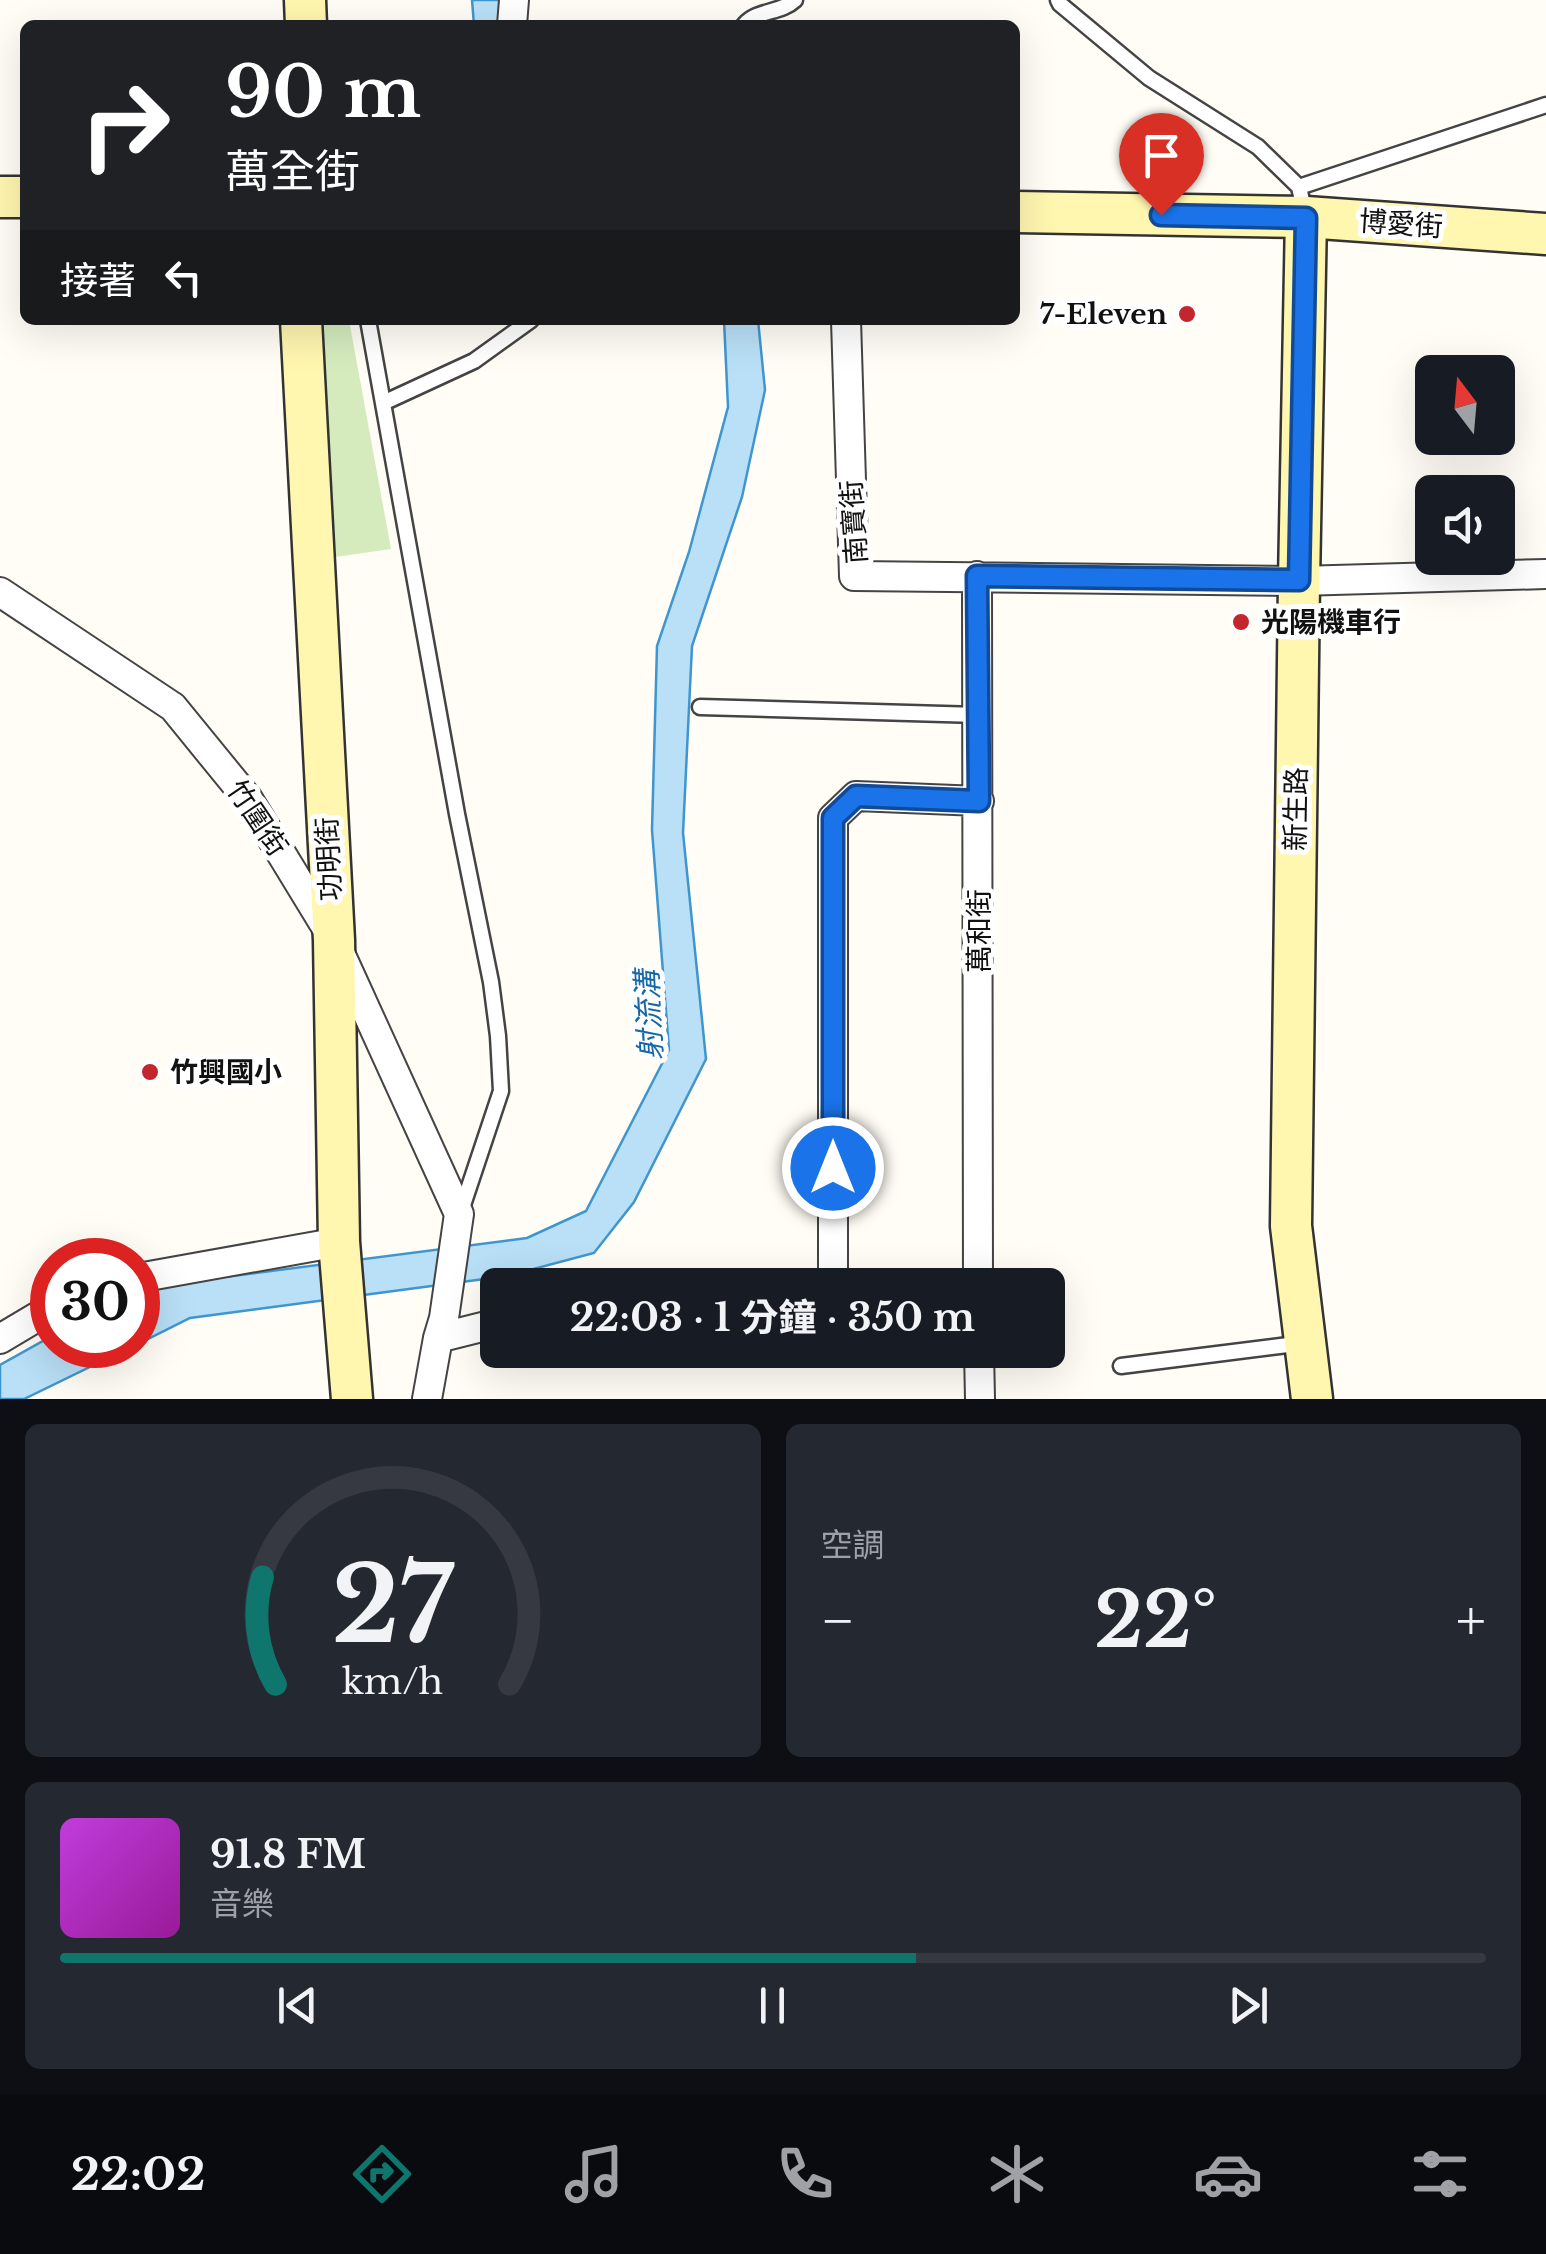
<!DOCTYPE html>
<html lang="zh-TW">
<meta charset="utf-8">
<style>
:root{--surface:#171b24;--page:#242831;--text:#f1f3f6;--muted:#9ea1a6;--line:#363941;--accent:#0f766e}
body{margin:0;font-family:"Libre Baskerville","Noto Sans TC",serif;background:var(--page);color:var(--text);height:100vh;display:flex;flex-direction:column;font-size:38px;white-space:nowrap}
*{box-sizing:border-box;margin:0}
p{font-size:32px;color:var(--muted)}
.icon{flex:none;width:55px;height:55px;fill:none;stroke:currentColor;stroke-width:2;stroke-linecap:round;stroke-linejoin:round}
.map{position:relative;height:1399px;overflow:hidden}
.details{display:flex;flex-direction:column;gap:25px;padding:25px;background:#0d0f14;flex:1}
.details>*{flex:none}
.hud{position:absolute;left:20px;top:20px;width:1000px;height:305px;border-radius:15px;box-shadow:0 10px 40px #0002;background:#202124;color:#fff;overflow:hidden}
.needle{width:65px;rotate:344deg}
.fabs{position:absolute;left:1415px;top:355px;display:grid;gap:20px}
.fabs a{display:grid;place-items:center;width:100px;height:100px;border-radius:15px;background:var(--surface);box-shadow:0 10px 40px #0002;font-size:50px}
.speed{position:absolute;left:30px;top:1238px;display:flex;gap:20px;font-size:50px;font-weight:700;text-align:center}
.speed>*{display:grid;place-content:center;width:130px;height:130px;border-radius:50%;background:var(--surface);box-shadow:0 10px 40px #0002;line-height:1}
.speed .limit{border:15px solid #d22;background:#fff;color:#111}
.pin{position:absolute;display:grid;place-items:center;width:85px;height:85px;color:#fff;margin:-102px -42px;border-radius:50% 50% 50% 0;rotate:-45deg;box-shadow:0 0 10px #0007}
.pin .icon{rotate:45deg}
.me{position:absolute;width:110px;margin:-55px;rotate:0deg;stroke-linejoin:round;filter:drop-shadow(0 0 8px #0008)}
.turn{display:flex;align-items:center;gap:35px;height:210px;padding:0 40px;font-size:45px}
.turn .icon{width:130px;height:130px;stroke-width:2.5}
.turn b{display:block;font-size:70px;line-height:85px}
.then{display:flex;align-items:center;height:95px;padding:0 40px;background:#0003;gap:20px;font-size:38px}
.big{font-size:75px;font-weight:700;line-height:1.1}
.details .card{flex:1;display:flex;flex-direction:column;justify-content:center;gap:15px;min-width:0;padding:0 35px;border-radius:15px;background:var(--page)}
.details .dial{align-items:center;gap:0}
.dial svg{height:260px;overflow:visible;fill:none;stroke:var(--line);stroke-width:7;stroke-linecap:round;text-anchor:middle}
.dial text{fill:var(--text);stroke:none}
.song{display:flex;align-items:center;gap:30px}
.cover{width:120px;height:120px;border-radius:15px;background:linear-gradient(135deg,hsl(290 70% 55%),hsl(300 70% 35%))}
.played{height:10px;border-radius:5px;background:linear-gradient(90deg,var(--accent) 60%,var(--line) 60%)}
.keys{display:flex;justify-content:space-around;direction:ltr}
.heat{display:flex;justify-content:space-between;align-items:center;font-size:55px;direction:ltr}
.details .tiles{flex:1;display:grid;gap:25px;grid-template-columns:1fr 1fr}
.card:last-child{grid-column:span 2}
.trip{position:absolute;left:480px;top:1268px;width:585px;height:100px;border-radius:15px;background:var(--surface);box-shadow:0 10px 40px #0002;font-weight:700;line-height:100px;text-align:center}
.tabs{display:flex;height:160px;justify-content:space-around;align-items:center;background:#090b0e;color:var(--muted)}
.tabs .icon{width:70px;height:70px}
.tabs .on{color:var(--accent)}
.tabs b{font-size:45px;color:var(--text)}
.map>svg:first-child{display:block}
.green{fill:#d5ebbd}
.water{fill:#b9e0f7;stroke:#3f96cf;stroke-width:2.5}
.lines{fill:none;stroke-linecap:round;stroke-linejoin:round}
.lane-casing{stroke:#444;stroke-width:19}
.street-casing{stroke:#444;stroke-width:32}
.secondary-casing{stroke:#333;stroke-width:45}
.lane{stroke:#fff;stroke-width:14}
.street{stroke:#fff;stroke-width:28}
.secondary{stroke:#fff6b0;stroke-width:40}
.route-casing{stroke:#114b97;stroke-width:25}
.route{stroke:#1a73e8;stroke-width:18}
.poi-dot{fill:#c4262e;stroke:#fff;stroke-width:4}
.labels{text-anchor:middle;dominant-baseline:central;stroke-width:10;stroke-linejoin:round;paint-order:stroke}
.street-label{font-size:28px;fill:#111;stroke:#fff}
.poi-label{font-size:28px;font-weight:bold;fill:#111;stroke:#fff;text-anchor:start}
.water-label{font-size:30px;font-style:italic;fill:#1768a6;stroke:#fff}
</style>
<div class="map">
<svg width="1546" height="1399" viewBox="0 0 1546 1399">
<rect width="100%" height="100%" fill="#fffdf5"/>
<path class="green" d="M 301,320 L 349,320 L 391,549 L 314,560 Z"/>
<path class="water" d="M 472,0 L 505,0 L 506,25 L 474,25 Z
M 724,320 L 758,320 L 765,390 L 742,497 L 692,646 L 683,833 L 706,1059 L 634,1202 L 594,1253 L 507,1276 L 190,1318 L 138,1344 L 139,1288 L 527,1238 L 586,1211 L 669,1050 L 652,830 L 657,646 L 689,552 L 728,407 Z
M 52,1336 L 52,1345 L 135,1345 L 24,1399 L 0,1399 L 0,1365 Z"/>
<g class="lines">
<defs>
<path id="lane" d="M 1058,0 L 1060,4 L 1149,78 L 1258,147 L 1299,187 L 1305,214
M 744,25 C 758,9 780,14 795,0
M 1299,187 L 1546,105
M 368,320 L 457,814 L 491,982 L 498,1036 L 501,1091 L 461,1211
M 383,403 L 474,361 L 531,320
M 700,707 L 978,715
M 1121,1366 L 1304,1343"/>
<path id="street" d="M 512,25 L 514,0
M 846,320 L 854,576 L 1299,581 L 1546,574
M 977,576 L 978,1285
M 0,592 L 173,707 L 248,799 L 334,940 L 459,1214 L 444,1318 L 438,1338 L 427,1399
M 138,1278 L 339,1242
M 833,1285 L 833,818 L 856,796 L 979,801
M 438,1338 L 498,1323
M 0,1339 L 52,1308
M 979,1350 L 980,1399"/>
<path id="secondary" d="M 305,0 L 306,25
M 0,197 L 25,197
M 1015,212 L 1306,217 L 1546,234
M 1306,217 L 1299,581 L 1291,1226 L 1312,1399
M 301,320 L 334,940 L 339,1242 L 352,1399"/>
</defs>
<use href="#lane" class="lane-casing"/>
<use href="#street" class="street-casing"/>
<use href="#secondary" class="secondary-casing"/>
<use href="#lane" class="lane"/>
<use href="#street" class="street"/>
<use href="#secondary" class="secondary"/>
</g>
<g class="lines">
<defs>
<path id="route" d="M 833,1168 L 833,818 L 856,796 L 979,801 L 977,576 L 1299,580 L 1306,218 L 1161,215"/>
</defs>
<use href="#route" class="route-casing"/>
<use href="#route" class="route"/>
</g>
<g class="poi-dot">
<circle cx="1187" cy="314" r="10"/>
<circle cx="1241" cy="622" r="10"/>
<circle cx="150" cy="1072" r="10"/>
</g>
<g class="labels">
<g class="street-label">
<text transform="translate(1401 224) rotate(4)">博愛街</text>
<text transform="translate(854 522) rotate(-94)">南寶街</text>
<text transform="translate(1296 809) rotate(-89)">新生路</text>
<text transform="translate(257 818) rotate(56)">竹圍街</text>
<text transform="translate(329 859) rotate(-93)">功明街</text>
<text transform="translate(979 931) rotate(-90)">萬和街</text>
</g>
<g class="poi-label">
<text x="1167" y="314" text-anchor="end">7-Eleven</text>
<text x="1261" y="622">光陽機車行</text>
<text x="170" y="1072">竹興國小</text>
</g>
<g class="water-label">
<text transform="translate(649 1015) rotate(-93)">射流溝</text>
</g>
</g>
</svg>
<div class="fabs">
<a><svg class="needle" viewBox="-14 -14 28 28"><path d="M0-13l5 13h-10z" fill="#e53935"/><path d="M0 13l5-13h-10z" fill="#9ea1a6"/></svg></a>
<a><svg class="icon" aria-label="sound" viewBox="0 0 24 24"><path d="M4 9h4l5-4v14l-5-4H4zM17 9q2 3 0 6"/></svg></a>
</div>
<div class="speed"><div class="limit">30</div></div>
<div class="pin" style="left:1161px;top:215px;background:#d93025"><svg class="icon" aria-label="arrive" viewBox="0 0 24 24"><path d="M6 21V4h12l-3 4 3 4H6"/></svg></div>
<svg class="me" style="left:833px;top:1168px" viewBox="-20 -20 40 40"><circle r="17" fill="#1a73e8" stroke="#fff" stroke-width="3"/><path d="M0-11L8 9 0 5-8 9z" fill="#fff"/></svg>
<div class="trip">22:03 · 1 分鐘 · 350 m</div>
<div class="hud">
<div class="turn"><svg class="icon" aria-label="right" viewBox="0 0 24 24"><path d="M7 20v-9h11M14 6l5 5-5 5"/></svg><div><b>90 m</b>萬全街</div></div>
<div class="then">接著<svg class="icon" aria-label="left" viewBox="0 0 24 24"><path d="M17 20v-9H6M10 6l-5 5 5 5"/></svg></div>
</div>
</div>
<section class="details">
<div class="tiles">
<div class="card dial"><svg viewBox="0 0 100 80">
<path d="M14 69A42 42 0 1 1 86 69"/>
<path d="M14 69A42 42 0 0 1 10 36" stroke="#0f766e"/>
<text x="50" y="56" font-size="32" font-weight="700">27</text>
<text x="50" y="72" font-size="11">km/h</text>
</svg></div>
<div class="card"><p>空調</p>
<div class="heat"><a>−</a><b class="big">22°</b><a>+</a></div>
</div>
<div class="card">
<div class="song"><i class="cover"></i><div><b>91.8 FM</b><p>音樂</p></div></div>
<div class="played"></div>
<div class="keys"><svg class="icon" aria-label="previous" viewBox="0 0 24 24"><path d="M18 5L8 12l10 7zM5 5v14"/></svg><svg class="icon" aria-label="pause" viewBox="0 0 24 24"><path d="M8 5v14M16 5v14"/></svg><svg class="icon" aria-label="next" viewBox="0 0 24 24"><path d="M6 5l10 7-10 7zM19 5v14"/></svg></div>
</div>
</div>
</section>
<nav class="tabs">
<b>22:02</b>
<svg class="icon on" aria-label="directions" viewBox="0 0 24 24"><path d="M12 3l9 9-9 9-9-9zM9 14v-3h6M13 9l2 2-2 2"/></svg>
<svg class="icon" aria-label="music" viewBox="0 0 24 24"><path d="M9 18V5l10-2v13"/><circle cx="6" cy="18" r="3"/><circle cx="16" cy="16" r="3"/></svg>
<svg class="icon" aria-label="phone" viewBox="0 0 24 24"><path d="M5 4h4l2 5-3 2q2 4 5 5l2-3 5 2v4C11 20 4 13 5 4z"/></svg>
<svg class="icon" aria-label="climate" viewBox="0 0 24 24"><path d="M12 3v18M4 7l16 10M4 17L20 7"/></svg>
<svg class="icon" aria-label="car" viewBox="0 0 24 24"><path d="M5 17H2v-5l4-1 3-4h7l3 4 3 1v5h-3M9 17h6M6 11h13"/><circle cx="7" cy="17" r="2"/><circle cx="17" cy="17" r="2"/></svg>
<svg class="icon" aria-label="filters" viewBox="0 0 24 24"><path d="M4 7h16M4 17h16"/><circle cx="9" cy="7" r="2"/><circle cx="15" cy="17" r="2"/></svg>
</nav>
